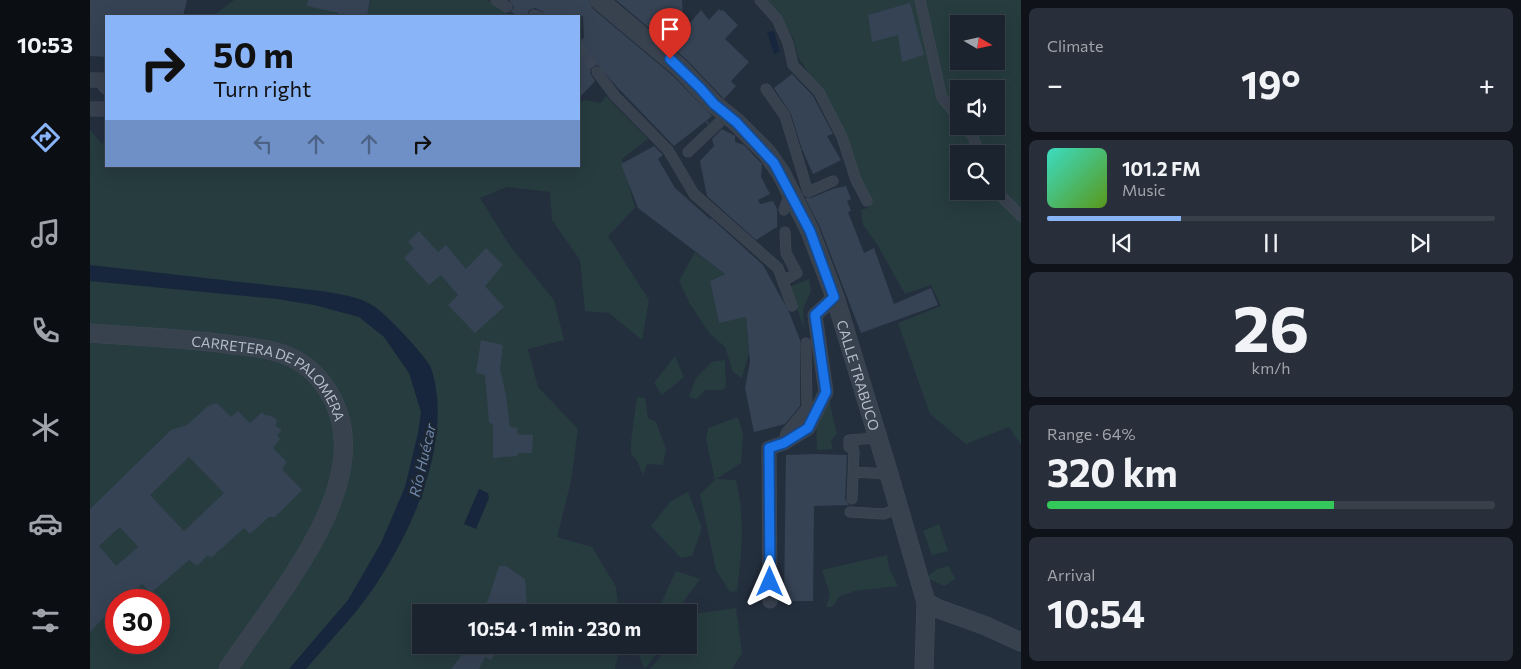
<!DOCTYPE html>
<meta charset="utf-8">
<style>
:root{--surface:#1b232e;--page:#282f3a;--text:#f1f3f6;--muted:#a0a4aa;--line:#39404a;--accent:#8ab4f8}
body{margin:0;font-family:Commissioner,sans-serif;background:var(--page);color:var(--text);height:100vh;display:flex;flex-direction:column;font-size:19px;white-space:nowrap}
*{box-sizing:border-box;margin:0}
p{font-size:16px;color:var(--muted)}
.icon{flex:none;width:28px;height:28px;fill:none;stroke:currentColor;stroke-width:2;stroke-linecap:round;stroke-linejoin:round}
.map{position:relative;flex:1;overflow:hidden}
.details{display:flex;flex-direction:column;gap:8px;padding:8px;background:#0f1319;width:500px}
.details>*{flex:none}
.guide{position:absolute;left:15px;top:15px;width:475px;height:152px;border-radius:0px;box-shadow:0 5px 20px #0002,0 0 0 1px var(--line);background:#8ab4f8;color:#111;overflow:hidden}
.needle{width:32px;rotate:99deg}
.controls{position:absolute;left:860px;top:15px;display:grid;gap:10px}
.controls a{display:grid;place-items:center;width:55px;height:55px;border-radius:0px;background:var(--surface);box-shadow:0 5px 20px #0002,0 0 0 1px var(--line);font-size:25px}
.speed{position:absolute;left:15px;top:589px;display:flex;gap:10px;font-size:25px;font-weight:700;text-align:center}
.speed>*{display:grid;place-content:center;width:65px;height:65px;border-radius:50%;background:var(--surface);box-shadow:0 5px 20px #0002,0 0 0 1px var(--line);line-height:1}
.speed .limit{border:8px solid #d22;background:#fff;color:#111}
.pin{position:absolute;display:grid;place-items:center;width:42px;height:42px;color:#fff;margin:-51px -21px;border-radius:50% 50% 50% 0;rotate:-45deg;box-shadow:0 0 5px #0007}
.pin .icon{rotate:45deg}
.me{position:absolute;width:55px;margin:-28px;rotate:0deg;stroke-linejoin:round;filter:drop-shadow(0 0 4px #0008)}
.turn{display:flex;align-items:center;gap:18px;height:105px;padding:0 25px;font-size:22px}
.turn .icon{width:65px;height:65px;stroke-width:2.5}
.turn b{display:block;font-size:35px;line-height:42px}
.lanes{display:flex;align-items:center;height:48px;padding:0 25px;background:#0003;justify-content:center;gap:25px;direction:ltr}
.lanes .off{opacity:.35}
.big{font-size:38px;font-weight:700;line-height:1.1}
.details .card{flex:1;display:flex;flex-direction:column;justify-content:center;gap:8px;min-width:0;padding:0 18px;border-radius:8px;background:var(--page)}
.details .dial{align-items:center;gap:0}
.dial b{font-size:65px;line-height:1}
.song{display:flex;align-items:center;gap:15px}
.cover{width:60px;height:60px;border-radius:8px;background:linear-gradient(135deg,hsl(170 70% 55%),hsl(90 70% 35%))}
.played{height:5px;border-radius:2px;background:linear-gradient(90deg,var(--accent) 30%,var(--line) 30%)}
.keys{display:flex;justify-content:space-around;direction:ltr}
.heat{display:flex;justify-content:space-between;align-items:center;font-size:28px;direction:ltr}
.charge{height:8px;border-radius:4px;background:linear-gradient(90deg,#34c759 64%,var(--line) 0)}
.trip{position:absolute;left:322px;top:604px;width:285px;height:50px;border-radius:0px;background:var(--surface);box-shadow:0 5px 20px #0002,0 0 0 1px var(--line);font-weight:700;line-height:50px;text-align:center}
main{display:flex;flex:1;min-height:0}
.tab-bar{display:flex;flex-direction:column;width:90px;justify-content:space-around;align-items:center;background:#0b0e12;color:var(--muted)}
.tab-bar .icon{width:35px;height:35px}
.tab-bar .selected{color:var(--accent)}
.tab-bar b{font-size:22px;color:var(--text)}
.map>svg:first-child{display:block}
.green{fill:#263c3f;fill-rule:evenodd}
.water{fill:#17263c}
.building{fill:#364354;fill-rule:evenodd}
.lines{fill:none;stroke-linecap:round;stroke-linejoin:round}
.pedestrian-tunnel{stroke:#3a4453;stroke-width:10;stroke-dasharray:10 5;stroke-linecap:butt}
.pedestrian-casing{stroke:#414a57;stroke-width:11}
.minor-casing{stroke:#414a57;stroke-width:15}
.tertiary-casing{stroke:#414a57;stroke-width:19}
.pedestrian{stroke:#38414e;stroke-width:10}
.minor{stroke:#38414e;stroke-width:14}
.tertiary{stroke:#38414e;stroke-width:18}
.route-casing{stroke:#114b97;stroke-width:12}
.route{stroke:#1a73e8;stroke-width:9}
.labels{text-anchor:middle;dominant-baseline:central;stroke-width:5;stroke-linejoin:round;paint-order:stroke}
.street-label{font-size:14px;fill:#b4bcc9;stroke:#1d2633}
.water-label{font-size:15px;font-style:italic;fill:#6d86a8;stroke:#1d2633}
</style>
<main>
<nav class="tab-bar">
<b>10:53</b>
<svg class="icon selected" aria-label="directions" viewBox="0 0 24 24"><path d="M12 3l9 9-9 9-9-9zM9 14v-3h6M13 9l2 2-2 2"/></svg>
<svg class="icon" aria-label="music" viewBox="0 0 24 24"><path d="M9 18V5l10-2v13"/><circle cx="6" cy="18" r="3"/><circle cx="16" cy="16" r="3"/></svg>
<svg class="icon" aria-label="phone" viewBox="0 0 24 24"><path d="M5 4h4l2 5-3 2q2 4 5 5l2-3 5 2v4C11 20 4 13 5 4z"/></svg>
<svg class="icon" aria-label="climate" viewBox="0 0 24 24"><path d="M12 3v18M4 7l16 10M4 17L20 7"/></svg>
<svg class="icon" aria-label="car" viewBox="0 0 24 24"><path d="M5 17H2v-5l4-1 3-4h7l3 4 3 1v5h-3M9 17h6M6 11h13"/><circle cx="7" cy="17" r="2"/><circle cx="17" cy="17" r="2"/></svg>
<svg class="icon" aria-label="filters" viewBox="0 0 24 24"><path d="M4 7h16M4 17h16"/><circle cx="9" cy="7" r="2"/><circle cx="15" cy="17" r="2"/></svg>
</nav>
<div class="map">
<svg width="931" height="669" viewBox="0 0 931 669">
<rect width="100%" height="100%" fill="#242f3e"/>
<path class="green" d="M 144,0 L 237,0 L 243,12 L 248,14 L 248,16 L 123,16 Z
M 281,0 L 397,0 L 417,11 L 416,16 L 277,16 Z
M 677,0 L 931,0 L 931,445 L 919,427 L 876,444 L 840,414 L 808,323 L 851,306 L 841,285 L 815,294 L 787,244 L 773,225 L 771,210 L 780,207 L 748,118 L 708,57 L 704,40 L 689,13 ZM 869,24 L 906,24 L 906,61 L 869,61 ZM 869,89 L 906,89 L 906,126 L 869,126 ZM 869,154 L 906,154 L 906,191 L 869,191 Z
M 516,96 L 558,139 L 532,159 L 545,208 L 518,236 L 559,300 L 552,340 L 519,313 L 495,311 L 490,260 L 462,220 L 460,192 L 417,187 L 390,198 L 420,246 L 464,300 L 474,340 L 438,349 L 448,387 L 488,429 L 481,481 L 467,537 L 502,547 L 526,587 L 529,612 L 331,612 L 331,645 L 530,645 L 525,669 L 0,669 L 0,130 L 12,144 L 16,139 L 16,166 L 489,166 L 489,105 L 494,100 L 511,103 ZM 26,600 L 69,600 L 69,642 L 26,642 Z
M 605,252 L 635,274 L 620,281 L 629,322 L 656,317 L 659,352 L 652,378 L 643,372 L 635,347 L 620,334 L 600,304 L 589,281 Z
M 719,279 L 721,291 L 713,309 L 714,328 L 699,287 Z
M 585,356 L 594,377 L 572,395 L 564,383 Z
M 635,360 L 636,387 L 632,390 L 615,390 L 607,399 L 599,397 L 606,378 L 622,362 Z
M 547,397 L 555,398 L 558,418 L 566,422 L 576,449 L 573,465 L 557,464 L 553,475 L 546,459 L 541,454 L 541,441 Z
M 739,401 L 747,434 L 741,440 L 743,449 L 727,450 L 726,420 Z
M 648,417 L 653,434 L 651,463 L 626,479 L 646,480 C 655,516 652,555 647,591 L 640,592 L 626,570 L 610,494 L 625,480 L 616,439 L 618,428 Z
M 598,492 L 612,528 L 602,556 L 591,558 L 561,526 L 581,501 Z
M 849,524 L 858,551 L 842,555 L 833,531 Z
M 797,555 L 799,568 L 808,586 L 765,591 L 750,596 L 742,607 L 736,607 L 740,595 L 732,570 Z
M 859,566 L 865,579 L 855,586 L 836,578 L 847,569 Z
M 586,571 L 610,579 L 594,601 L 589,612 L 567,612 Z
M 646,608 L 652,653 L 642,669 L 560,669 L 579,645 L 599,645 L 599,620 L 603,614 Z
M 549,645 L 573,645 L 555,669 L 546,650 Z"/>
<path class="water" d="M 684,31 L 690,52 L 684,54 L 677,32 Z
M 0,265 L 231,291 C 248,294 270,296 285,307 C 296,314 337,357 341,368 C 363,434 327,520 292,575 C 271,610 242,638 216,669 L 199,669 L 258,600 L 291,543 L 315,487 L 328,433 L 331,412 L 319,373 L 294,337 L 269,317 L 224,305 L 187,299 L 0,281 Z
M 389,489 L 398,493 L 399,498 L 386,529 L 374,524 Z"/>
<path class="building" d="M 0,0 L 97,0 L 93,16 L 16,16 L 16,57 L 0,56 Z
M 218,0 L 280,0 L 277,16 L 248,16 L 248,13 L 217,6 Z
M 419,0 L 499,0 L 502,8 L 583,76 L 622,116 L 616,121 L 619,122 L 617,125 L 616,121 L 584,146 L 527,87 L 509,66 L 506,65 L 501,69 L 500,73 L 505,81 L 489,98 L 489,41 L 494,38 L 493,16 L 455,16 L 452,11 L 445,8 L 439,10 L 437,16 L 430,16 L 421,12 L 424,7 Z
M 526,0 L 592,0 L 594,30 L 611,10 L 619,20 L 629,9 L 631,11 L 633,10 L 648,25 L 635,39 L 659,62 L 641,81 L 646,86 L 634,99 L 597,60 Z
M 820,3 L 834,55 L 812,62 L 808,35 L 782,42 L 778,15 Z
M 702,74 L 723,96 L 743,134 L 737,136 L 751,160 L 723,174 L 712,149 L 701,114 L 684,88 Z
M 632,129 L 645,136 L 645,142 L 654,145 L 672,164 L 671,177 L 680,194 L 668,200 L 670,204 L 683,201 L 687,209 L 687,227 L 666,240 L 617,196 L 610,161 L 624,146 L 622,139 Z
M 564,146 L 573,155 L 568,159 L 585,188 L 621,220 L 621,218 L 673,265 L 699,312 L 710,340 L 710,406 L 695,424 L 664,432 L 655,388 L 660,362 L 656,317 L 629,323 L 620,281 L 635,274 L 548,208 L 531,164 Z
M 756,186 L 761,199 L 757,201 L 761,211 L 758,212 L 774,253 L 784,248 L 804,304 L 841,288 L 848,305 L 771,333 L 730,227 L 715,198 L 721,198 L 743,189 Z
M 329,231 L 348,252 L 356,245 L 376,269 L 396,248 L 413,265 L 395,286 L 414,307 L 385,333 L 358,305 L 368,295 L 351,275 L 339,285 L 314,258 L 324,248 L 318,242 Z
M 391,340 L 413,345 L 410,369 L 416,395 L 420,427 L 428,428 L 427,434 L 443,435 L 442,453 L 428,453 L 427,456 L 403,458 L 403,425 L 399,422 L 395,375 L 386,373 Z
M 127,403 L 141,417 L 148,411 L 160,423 L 172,412 L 175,415 L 182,416 L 187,420 L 186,426 L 192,430 L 187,435 L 190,439 L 183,448 L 197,462 L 192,469 L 212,490 L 185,517 L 179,517 L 160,534 L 154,528 L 121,558 L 118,555 L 107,566 L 99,560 L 61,593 L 52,584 L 35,600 L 26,600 L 26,605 L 0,632 L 0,509 L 81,430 L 97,425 L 118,406 ZM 99,457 L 134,493 L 94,531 L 60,495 ZM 30,527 L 48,547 L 26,566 L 9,546 Z
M 726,454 L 757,455 L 755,499 L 759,505 L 724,506 L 723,601 L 694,601 L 696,455 Z
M 409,566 L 416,566 L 435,579 L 437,606 L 435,612 L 390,612 L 398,600 Z
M 370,645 L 412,645 L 401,660 L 395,657 L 389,669 L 361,669 L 374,652 L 375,647 Z"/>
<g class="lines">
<path class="pedestrian-tunnel" d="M 489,46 L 507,72"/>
<defs>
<path id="pedestrian" d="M 406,0 L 417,7
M 670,0 L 687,19 L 698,43 L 703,65 L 729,92 L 752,137 L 766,180 L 777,201
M 830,0 L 852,98 L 869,118
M 444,15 L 448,16
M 507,72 L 525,96 L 578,150 L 604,194 L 688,268 L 702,306
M 676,89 L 695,116 L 718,192 L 743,181
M 875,126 L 883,137 L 890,154
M 598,152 L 637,115
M 906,191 L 931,216
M 694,210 L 700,193
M 693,281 L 707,273 L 696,253 L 695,232
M 694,443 L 696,433 L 717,408 L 716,343
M 764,472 L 799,474
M 762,499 L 764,452 L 763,447 L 759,447 L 759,440 L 788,438
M 760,512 L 794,514 L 808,508"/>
<path id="minor" d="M 0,80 L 12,80 L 16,87
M 0,109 L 16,109
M 680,601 L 679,448 L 694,443 L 718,428 L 736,392 L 725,315 L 745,297"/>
<g id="tertiary">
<path id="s1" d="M 509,0 L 590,68 L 624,104 L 646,122 L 677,153 L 691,173 L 720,231 L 745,297 L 799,474 L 836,602 L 834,669"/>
<path id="s2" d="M 0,333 C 48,337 96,338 143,345 C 162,347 181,349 198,356 C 219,365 233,380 243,400 C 287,486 182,601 138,669"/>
<path d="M 836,602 L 849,609 L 896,626 L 931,642"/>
</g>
</defs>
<use href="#pedestrian" class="pedestrian-casing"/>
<use href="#minor" class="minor-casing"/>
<use href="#tertiary" class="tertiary-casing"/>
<use href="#pedestrian" class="pedestrian"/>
<use href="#minor" class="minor"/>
<use href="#tertiary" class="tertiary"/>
</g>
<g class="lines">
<defs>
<path id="route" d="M 580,59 L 610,88 L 624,104 L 646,122 L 684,163 L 720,231 L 744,297 L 725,315 L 736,392 L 718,428 L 694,443 L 679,448 L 680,582"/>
</defs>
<use href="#route" class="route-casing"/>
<use href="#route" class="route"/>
</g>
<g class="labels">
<g class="street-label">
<text stroke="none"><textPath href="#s1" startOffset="469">CALLE TRABUCO</textPath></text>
<text stroke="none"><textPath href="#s2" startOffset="194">CARRETERA DE PALOMERA</textPath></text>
</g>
<g class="water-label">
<text transform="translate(332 460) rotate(-77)">Río Huécar</text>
</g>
</g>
</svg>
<div class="controls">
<a><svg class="needle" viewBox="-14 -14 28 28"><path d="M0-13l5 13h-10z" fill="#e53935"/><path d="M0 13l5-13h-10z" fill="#a0a4aa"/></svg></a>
<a><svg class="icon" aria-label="sound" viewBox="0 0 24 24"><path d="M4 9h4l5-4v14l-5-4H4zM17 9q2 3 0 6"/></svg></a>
<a><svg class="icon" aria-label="search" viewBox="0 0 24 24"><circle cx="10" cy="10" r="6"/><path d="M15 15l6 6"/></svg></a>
</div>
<div class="speed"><div class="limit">30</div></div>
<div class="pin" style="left:580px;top:59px;background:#d93025"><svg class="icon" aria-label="arrive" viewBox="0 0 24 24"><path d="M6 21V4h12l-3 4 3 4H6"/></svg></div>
<svg class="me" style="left:680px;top:582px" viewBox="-20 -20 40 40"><path d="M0-17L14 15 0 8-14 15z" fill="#1a73e8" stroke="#fff" stroke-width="4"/></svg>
<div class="trip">10:54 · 1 min · 230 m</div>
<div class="guide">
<div class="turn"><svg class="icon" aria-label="right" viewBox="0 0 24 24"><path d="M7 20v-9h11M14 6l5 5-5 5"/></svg><div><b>50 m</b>Turn right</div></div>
<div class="lanes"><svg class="icon off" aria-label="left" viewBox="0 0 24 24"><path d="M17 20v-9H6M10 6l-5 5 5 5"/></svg><svg class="icon off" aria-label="ahead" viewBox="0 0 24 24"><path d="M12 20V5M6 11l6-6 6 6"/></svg><svg class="icon off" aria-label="ahead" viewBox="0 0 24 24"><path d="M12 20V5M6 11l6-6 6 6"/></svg><svg class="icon" aria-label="right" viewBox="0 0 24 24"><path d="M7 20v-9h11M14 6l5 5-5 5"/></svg></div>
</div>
</div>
<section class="details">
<div class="card"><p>Climate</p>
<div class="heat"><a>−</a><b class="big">19°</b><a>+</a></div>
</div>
<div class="card">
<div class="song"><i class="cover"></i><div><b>101.2 FM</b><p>Music</p></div></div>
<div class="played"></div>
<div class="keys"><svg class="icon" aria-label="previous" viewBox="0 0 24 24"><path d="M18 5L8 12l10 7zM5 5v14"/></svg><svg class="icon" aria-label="pause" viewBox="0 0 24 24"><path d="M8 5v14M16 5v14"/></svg><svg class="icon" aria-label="next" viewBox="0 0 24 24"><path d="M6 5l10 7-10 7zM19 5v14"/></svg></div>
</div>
<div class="card dial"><b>26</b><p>km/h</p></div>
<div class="card"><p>Range · 64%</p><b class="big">320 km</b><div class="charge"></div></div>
<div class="card"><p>Arrival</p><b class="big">10:54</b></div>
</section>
</main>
